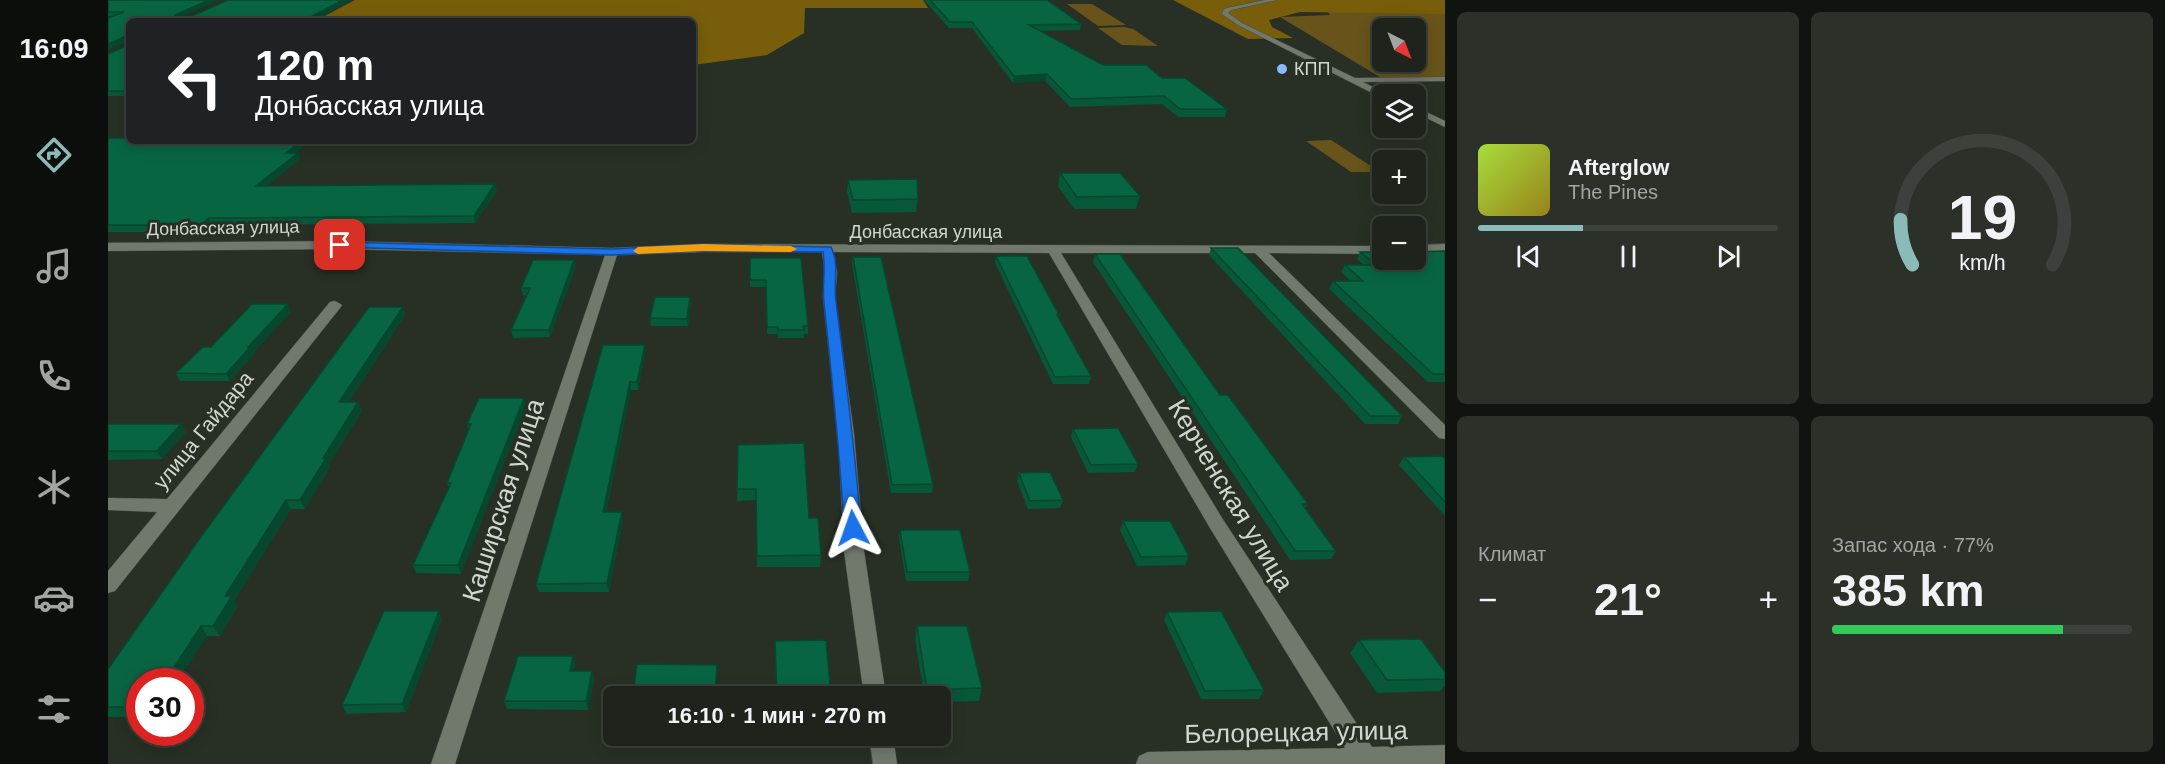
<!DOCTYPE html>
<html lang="ru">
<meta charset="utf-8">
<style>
:root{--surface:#1e241c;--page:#2b3029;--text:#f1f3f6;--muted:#a1a4a3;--line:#3c413b;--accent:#8bbbb9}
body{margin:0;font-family:Arial,sans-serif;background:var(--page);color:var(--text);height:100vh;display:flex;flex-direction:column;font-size:22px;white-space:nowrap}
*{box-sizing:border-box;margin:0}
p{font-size:20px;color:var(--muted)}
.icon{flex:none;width:33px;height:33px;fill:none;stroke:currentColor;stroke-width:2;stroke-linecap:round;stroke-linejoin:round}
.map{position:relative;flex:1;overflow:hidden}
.drawer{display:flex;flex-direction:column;gap:12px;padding:12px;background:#10140f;width:720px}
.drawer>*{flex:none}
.hud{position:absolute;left:18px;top:18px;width:570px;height:126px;border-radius:9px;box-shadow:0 3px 15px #0003,0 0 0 2px var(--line);background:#202124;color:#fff;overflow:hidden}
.needle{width:39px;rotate:138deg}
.controls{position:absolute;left:1264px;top:18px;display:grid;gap:12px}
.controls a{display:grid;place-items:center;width:54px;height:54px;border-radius:9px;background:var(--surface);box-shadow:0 3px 15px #0003,0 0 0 2px var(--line);font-size:30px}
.speed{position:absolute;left:18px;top:668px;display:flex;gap:12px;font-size:30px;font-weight:700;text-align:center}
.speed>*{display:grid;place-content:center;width:78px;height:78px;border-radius:50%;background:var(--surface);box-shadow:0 3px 15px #0003,0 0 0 2px var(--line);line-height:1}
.speed .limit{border:9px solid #d22;background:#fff;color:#111}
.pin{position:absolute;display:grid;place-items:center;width:51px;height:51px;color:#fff;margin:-26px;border-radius:12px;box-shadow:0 3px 9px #0006}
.me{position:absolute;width:66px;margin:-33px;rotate:356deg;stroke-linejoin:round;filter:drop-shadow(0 0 4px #0008)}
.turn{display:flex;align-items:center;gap:21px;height:126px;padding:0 30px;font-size:27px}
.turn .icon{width:78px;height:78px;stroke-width:2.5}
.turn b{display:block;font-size:42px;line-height:51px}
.big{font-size:45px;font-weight:700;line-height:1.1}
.drawer .widget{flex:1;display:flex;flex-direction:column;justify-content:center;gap:9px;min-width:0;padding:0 21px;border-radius:9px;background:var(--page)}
.drawer .dial{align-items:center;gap:0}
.dial svg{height:156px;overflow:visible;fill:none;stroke:var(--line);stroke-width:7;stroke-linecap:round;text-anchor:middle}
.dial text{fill:var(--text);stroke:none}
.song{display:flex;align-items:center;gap:18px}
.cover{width:72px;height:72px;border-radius:9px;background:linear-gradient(135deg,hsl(80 70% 55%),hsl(50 70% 35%))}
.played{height:6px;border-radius:3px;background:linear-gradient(90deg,var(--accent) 35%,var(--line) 35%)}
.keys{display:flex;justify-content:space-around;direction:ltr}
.heat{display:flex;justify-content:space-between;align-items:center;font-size:33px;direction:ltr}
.charge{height:9px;border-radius:4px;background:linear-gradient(90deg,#34c759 77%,var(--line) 0)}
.drawer .tiles{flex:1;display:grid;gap:12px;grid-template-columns:repeat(2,1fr)}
.trip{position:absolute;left:495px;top:686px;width:348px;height:60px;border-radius:9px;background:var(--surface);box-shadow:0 3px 15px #0003,0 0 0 2px var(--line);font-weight:700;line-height:60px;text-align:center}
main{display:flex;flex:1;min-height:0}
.tab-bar{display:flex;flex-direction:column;width:108px;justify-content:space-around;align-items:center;background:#0c0e0b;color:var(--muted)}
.tab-bar .icon{width:42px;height:42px}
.tab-bar .on{color:var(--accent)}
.tab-bar b{font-size:27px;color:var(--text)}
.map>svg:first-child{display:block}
.green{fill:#68541a;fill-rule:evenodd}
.forest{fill:#785e0b}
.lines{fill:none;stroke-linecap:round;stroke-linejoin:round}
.street-casing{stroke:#474d44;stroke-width:1}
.street{fill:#71796d;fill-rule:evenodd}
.wall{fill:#075739}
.shaded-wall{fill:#06472e}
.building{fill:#086542;stroke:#06472e;stroke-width:1.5}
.route{fill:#1a73e8;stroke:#114b97;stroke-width:1.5}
.slow{fill:#f59e0b}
.poi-dot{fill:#88bafc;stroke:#283025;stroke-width:2}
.labels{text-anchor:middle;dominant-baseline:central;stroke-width:6;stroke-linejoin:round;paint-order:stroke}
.far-poi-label{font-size:18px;fill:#d1d6d0;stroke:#283025;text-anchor:start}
.far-street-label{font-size:18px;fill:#d1d6d0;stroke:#283025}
.street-label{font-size:21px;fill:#d1d6d0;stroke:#283025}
.near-street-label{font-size:26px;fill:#d1d6d0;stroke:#283025}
</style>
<main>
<nav class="tab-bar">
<b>16:09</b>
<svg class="icon on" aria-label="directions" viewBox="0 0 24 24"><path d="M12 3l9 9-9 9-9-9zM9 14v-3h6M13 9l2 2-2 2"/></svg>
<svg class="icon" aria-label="music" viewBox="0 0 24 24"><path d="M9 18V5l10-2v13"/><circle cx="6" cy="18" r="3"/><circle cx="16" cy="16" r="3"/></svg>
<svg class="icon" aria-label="phone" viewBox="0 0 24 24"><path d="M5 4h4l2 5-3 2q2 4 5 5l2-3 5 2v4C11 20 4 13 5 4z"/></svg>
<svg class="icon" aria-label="climate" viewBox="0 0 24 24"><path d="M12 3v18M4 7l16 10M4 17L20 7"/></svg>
<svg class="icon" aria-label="car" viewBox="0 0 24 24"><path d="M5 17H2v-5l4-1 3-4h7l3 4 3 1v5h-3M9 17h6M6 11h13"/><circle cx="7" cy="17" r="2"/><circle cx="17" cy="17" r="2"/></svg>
<svg class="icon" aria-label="filters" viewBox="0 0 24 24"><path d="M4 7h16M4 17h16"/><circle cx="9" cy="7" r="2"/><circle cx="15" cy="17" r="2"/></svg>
</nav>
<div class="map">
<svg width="1337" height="764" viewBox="0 0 1337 764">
<rect width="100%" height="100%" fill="#283025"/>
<path class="green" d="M 1221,0 L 1337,0 L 1337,77 L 1272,77 L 1172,17 L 1222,15 L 1213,2 ZM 1275,28 L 1308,28 L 1308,62 L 1275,62 Z
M 959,4 L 984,4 L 1018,25 L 990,26 Z
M 1016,27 L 1025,29 L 1050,46 L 1014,45 L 990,28 Z
M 1223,140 L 1272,172 L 1243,172 L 1198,141 Z"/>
<path class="forest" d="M 247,0 L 815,0 L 820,8 L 697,8 L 696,33 L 659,55 L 585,65 L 585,21 L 207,21 Z
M 1065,0 L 1337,0 L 1337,14 L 1192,12 L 1161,20 L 1164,27 L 1185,38 L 1140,39 Z"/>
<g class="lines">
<defs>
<path id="street" d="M 1157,0 L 1169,0 L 1123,10 L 1120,13 L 1134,23 L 1247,78 L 1337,77 L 1337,81 L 1255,82 L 1279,94 L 1272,97 L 1130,25 L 1114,14 L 1115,10 L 1119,8 Z
M 1308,107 L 1337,121 L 1337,127 L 1308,113 Z
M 232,241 L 504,248 L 595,244 L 1275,246 L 1275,254 L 1161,253 L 1337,425 L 1337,439 L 1331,438 L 1147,253 L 953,253 L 1114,518 L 1264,747 L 1337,745 L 1337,764 L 1028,764 L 1031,756 L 1040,752 L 1237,748 L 1102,528 L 941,253 L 725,252 L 729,272 L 727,297 L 746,434 L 756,551 L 778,696 L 756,696 L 736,551 L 730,434 L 715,297 L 717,272 L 714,252 L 595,252 L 509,255 L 347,764 L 323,764 L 497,255 L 232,249 L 0,251 L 0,243 Z
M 1337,244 L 1337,252 L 1308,253 L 1308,245 Z
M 227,301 L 234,305 L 232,308 L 7,591 L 0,593 L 0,571 L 49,512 L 0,510 L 0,498 L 59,499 L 222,302 Z
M 761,735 L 785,735 L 789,764 L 765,764 Z"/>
</defs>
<use href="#street" class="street-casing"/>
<use href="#street" class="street"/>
</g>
<path class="wall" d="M 0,0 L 71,18 L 77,19 L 120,0 L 244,0 L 205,21 L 21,21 L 21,96 L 0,96 L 0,54 L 20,45 L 21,41 L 0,50 L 0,18 L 5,16 L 0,16 Z
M 816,0 L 939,0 L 973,24 L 972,30 L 932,31 L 995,65 L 1054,78 L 1119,109 L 1117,117 L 1070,117 L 1054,104 L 962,107 L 937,81 L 905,83 L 864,28 L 841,28 Z
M 0,138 L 21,141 L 202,141 L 187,153 L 192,159 L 158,186 L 389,191 L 367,223 L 104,225 L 96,232 L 0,232 Z
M 952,173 L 1032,196 L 1028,209 L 966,209 L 950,186 Z
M 740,180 L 810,199 L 808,212 L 744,213 L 739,192 Z
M 1103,248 L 1294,416 L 1290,424 L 1257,424 L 1101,255 Z
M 1337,251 L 1337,382 L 1320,382 L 1221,289 L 1225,281 L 1243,281 L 1233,272 L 1237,265 L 1256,265 L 1249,259 L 1252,252 Z
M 987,254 L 1112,395 L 1200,504 L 1197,508 L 1228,551 L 1223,559 L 1182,560 L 985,262 Z
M 888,256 L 951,315 L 950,317 L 983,376 L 981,384 L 945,384 L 887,263 Z
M 745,257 L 825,484 L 824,493 L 783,493 L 744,264 Z
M 642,258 L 700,326 L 700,334 L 696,334 L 696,338 L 670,338 L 670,334 L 659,334 L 658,287 L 642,287 Z
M 466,260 L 468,267 L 442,337 L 405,338 L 403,330 L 419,295 L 415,295 L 413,288 Z
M 583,305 L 580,326 L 543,326 L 542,318 Z
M 295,307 L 297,315 L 241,402 L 250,402 L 254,411 L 221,464 L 222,467 L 197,509 L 183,509 L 126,601 L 130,606 L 112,636 L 99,636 L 32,681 L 32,717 L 0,717 L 0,669 Z
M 183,312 L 145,353 L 146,354 L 122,381 L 72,381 L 68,373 L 103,347 Z
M 495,345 L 537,353 L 530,390 L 523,390 L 498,512 L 515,520 L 501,592 L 431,592 L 428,584 Z
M 418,406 L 353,574 L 308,573 L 305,565 L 341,489 L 339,483 L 361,430 L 359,424 Z
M 0,424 L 78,432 L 54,459 L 0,460 Z
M 965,429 L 1030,464 L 1027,472 L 980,473 L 963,437 Z
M 630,445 L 701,518 L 713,555 L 712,567 L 649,567 L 648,500 L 629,501 Z
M 1296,457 L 1337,459 L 1337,516 L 1291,465 Z
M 911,473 L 955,500 L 952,508 L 920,509 L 909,481 Z
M 1015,521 L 1081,556 L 1077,565 L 1029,566 L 1012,530 Z
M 792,530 L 862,572 L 860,581 L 798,581 L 791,538 Z
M 1059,612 L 1156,690 L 1151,699 L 1093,699 L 1056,620 Z
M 334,619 L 298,712 L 239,714 L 234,705 Z
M 809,626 L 874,688 L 871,701 L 832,702 L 832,696 L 816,696 L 807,638 Z
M 1251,640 L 1337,672 L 1337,685 L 1332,691 L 1269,693 L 1242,653 Z
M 465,656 L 467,664 L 466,671 L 484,671 L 486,679 L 480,710 L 399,709 L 396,701 Z"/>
<path class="shaded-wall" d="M 101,0 L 111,0 L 69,19 L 66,18 L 67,15 Z
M 235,0 L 244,0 L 205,21 L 195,21 Z
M 18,36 L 20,41 L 0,50 L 0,44 Z
M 939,74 L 937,81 L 905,83 L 906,76 Z
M 193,141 L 202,141 L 180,159 L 178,153 Z
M 190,153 L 192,159 L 150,193 L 148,186 Z
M 387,184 L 389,191 L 367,223 L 366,216 Z
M 101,218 L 104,225 L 96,232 L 93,225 Z
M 466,260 L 468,267 L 442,337 L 441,330 Z
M 582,297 L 583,305 L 580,326 L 579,319 Z
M 180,304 L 183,312 L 145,353 L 146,354 L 122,381 L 118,374 L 140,347 Z
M 295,307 L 297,315 L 235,411 L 231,402 Z
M 537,345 L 537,353 L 530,390 L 529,382 Z
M 522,382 L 523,390 L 496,520 L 495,512 Z
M 416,398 L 418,406 L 353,574 L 350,565 Z
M 250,402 L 254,411 L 221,464 L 222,467 L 197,509 L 192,500 L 215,458 Z
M 73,424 L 78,432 L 54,459 L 49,451 Z
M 178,500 L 183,509 L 126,601 L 130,606 L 112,636 L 105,626 L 117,596 Z
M 514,512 L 515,520 L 501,592 L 499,583 Z
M 331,611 L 334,619 L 298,712 L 294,704 Z
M 93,626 L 99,636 L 70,681 L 57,681 Z
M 465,656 L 467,664 L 464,679 L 462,671 Z
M 609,665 L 609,673 L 608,696 L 607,696 Z
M 484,671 L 486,679 L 480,710 L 478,701 Z"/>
<path class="building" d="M 0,0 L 101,0 L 67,15 L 66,18 L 77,19 L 120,0 L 235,0 L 195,21 L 21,21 L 21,38 L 18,36 L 0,44 L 0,18 L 16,12 L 0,12 Z
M 822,0 L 939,0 L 973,24 L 921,25 L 995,65 L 1038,65 L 1054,78 L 1077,78 L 1119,109 L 1072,109 L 1056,96 L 963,99 L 939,74 L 906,76 L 864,22 L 842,22 Z
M 21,39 L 21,91 L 0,91 L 0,54 L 20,45 Z
M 0,138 L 21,138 L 21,141 L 193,141 L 178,153 L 190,153 L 148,186 L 387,184 L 366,216 L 101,218 L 93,225 L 0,225 Z
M 952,173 L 1012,173 L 1032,196 L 969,197 Z
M 809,179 L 810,199 L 745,200 L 740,180 Z
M 1103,248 L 1130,248 L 1294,416 L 1262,416 Z
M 1337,251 L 1337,374 L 1325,374 L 1225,281 L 1255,281 L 1237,265 L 1269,265 L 1252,252 L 1275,252 L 1275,260 L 1308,260 L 1308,252 Z
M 987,254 L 1012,254 L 1112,395 L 1120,395 L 1200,504 L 1194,504 L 1228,551 L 1187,551 Z
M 888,256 L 919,256 L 951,315 L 949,315 L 983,376 L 947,377 Z
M 745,257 L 773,257 L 825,484 L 784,485 Z
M 642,258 L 693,258 L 700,326 L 695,326 L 696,330 L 670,330 L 670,327 L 659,327 L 658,280 L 642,280 Z
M 425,260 L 466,260 L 441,330 L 403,330 L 422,288 L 413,288 Z
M 547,297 L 582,297 L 579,319 L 542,318 Z
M 144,304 L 180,304 L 140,347 L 142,347 L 118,374 L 68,373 L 95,347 L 103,347 Z
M 261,307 L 295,307 L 231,402 L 250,402 L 215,458 L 218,458 L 192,500 L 178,500 L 117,596 L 124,596 L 105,626 L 93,626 L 57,681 L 32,681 L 32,707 L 0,707 L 0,669 L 95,534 Z
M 495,345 L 537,345 L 529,382 L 522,382 L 495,512 L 514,512 L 499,583 L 428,584 Z
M 371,398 L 416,398 L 350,565 L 305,565 L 343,483 L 339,483 L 363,424 L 359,424 Z
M 0,424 L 73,424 L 49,451 L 0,451 Z
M 1010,428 L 1030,464 L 983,465 L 965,429 Z
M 696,443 L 701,518 L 710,518 L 713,555 L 649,556 L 648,489 L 629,489 L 630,445 Z
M 1334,456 L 1337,459 L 1337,502 L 1296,457 Z
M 942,472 L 955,500 L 922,501 L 911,473 Z
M 1015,521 L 1062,521 L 1081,556 L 1033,557 Z
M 792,530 L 852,530 L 862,572 L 799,572 Z
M 276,611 L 331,611 L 294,704 L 234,705 Z
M 1113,611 L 1156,690 L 1097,691 L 1059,612 Z
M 809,626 L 859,626 L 874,688 L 819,690 Z
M 1313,639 L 1337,672 L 1337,679 L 1279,680 L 1251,640 Z
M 718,640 L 723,696 L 669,696 L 667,641 Z
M 410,656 L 465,656 L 462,671 L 484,671 L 478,701 L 396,701 Z
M 529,664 L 609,665 L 607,696 L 525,696 Z"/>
<path class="route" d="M 232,242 L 504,249 L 595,244 L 723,247 C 732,265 725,283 728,302 C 738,377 747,452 753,528 L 751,532 L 745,534 L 739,532 L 736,528 C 732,452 724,378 716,303 C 714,286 718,270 715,252 L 595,251 L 504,255 L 228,247 L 228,243 Z"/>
<path class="slow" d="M 595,244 L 683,246 L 689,249 L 683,252 L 595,251 L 530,254 L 525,251 L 530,247 Z"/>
<circle class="poi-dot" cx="1174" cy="69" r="6"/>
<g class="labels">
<g class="far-poi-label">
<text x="1186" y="69">КПП</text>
</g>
<g class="far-street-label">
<text transform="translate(115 228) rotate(-1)">Донбасская улица</text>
<text x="818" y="232">Донбасская улица</text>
</g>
<g class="street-label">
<text transform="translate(95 430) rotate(-51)">улица Гайдара</text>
</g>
<g class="near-street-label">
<text transform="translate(1123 495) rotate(59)">Керченская улица</text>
<text transform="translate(395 500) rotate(-72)">Каширская улица</text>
<text transform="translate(1188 732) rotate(-1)">Белорецкая улица</text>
</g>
</g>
</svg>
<div class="controls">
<a><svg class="needle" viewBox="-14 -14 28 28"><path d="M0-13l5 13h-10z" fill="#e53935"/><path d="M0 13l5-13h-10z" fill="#a1a4a3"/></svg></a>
<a><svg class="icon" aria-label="layers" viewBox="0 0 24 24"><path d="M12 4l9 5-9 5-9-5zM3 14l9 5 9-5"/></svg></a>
<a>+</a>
<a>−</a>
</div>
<div class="speed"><div class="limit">30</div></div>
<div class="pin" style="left:232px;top:245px;background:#d93025"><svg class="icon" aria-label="arrive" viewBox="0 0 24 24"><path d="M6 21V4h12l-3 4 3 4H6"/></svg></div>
<svg class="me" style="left:745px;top:528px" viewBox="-20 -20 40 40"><path d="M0-17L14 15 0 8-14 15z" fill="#1a73e8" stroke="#fff" stroke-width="4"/></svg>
<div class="trip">16:10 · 1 мин · 270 m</div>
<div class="hud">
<div class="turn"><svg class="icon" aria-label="left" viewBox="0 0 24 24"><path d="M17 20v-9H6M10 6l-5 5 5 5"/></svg><div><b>120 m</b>Донбасская улица</div></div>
</div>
</div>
<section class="drawer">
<div class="tiles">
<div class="widget">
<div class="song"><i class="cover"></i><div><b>Afterglow</b><p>The Pines</p></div></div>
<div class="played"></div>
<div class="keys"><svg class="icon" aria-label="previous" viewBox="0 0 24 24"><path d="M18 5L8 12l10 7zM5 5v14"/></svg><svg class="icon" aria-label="pause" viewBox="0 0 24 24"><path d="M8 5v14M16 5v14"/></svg><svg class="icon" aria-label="next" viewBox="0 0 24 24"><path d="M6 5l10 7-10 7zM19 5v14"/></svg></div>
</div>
<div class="widget dial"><svg viewBox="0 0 100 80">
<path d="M14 69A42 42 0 1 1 86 69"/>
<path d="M14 69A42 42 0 0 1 8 46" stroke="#8bbbb9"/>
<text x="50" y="56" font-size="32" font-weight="700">19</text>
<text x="50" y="72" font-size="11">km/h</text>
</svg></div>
<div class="widget"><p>Климат</p>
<div class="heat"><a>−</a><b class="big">21°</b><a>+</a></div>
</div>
<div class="widget"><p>Запас хода · 77%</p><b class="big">385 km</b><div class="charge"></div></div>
</div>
</section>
</main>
